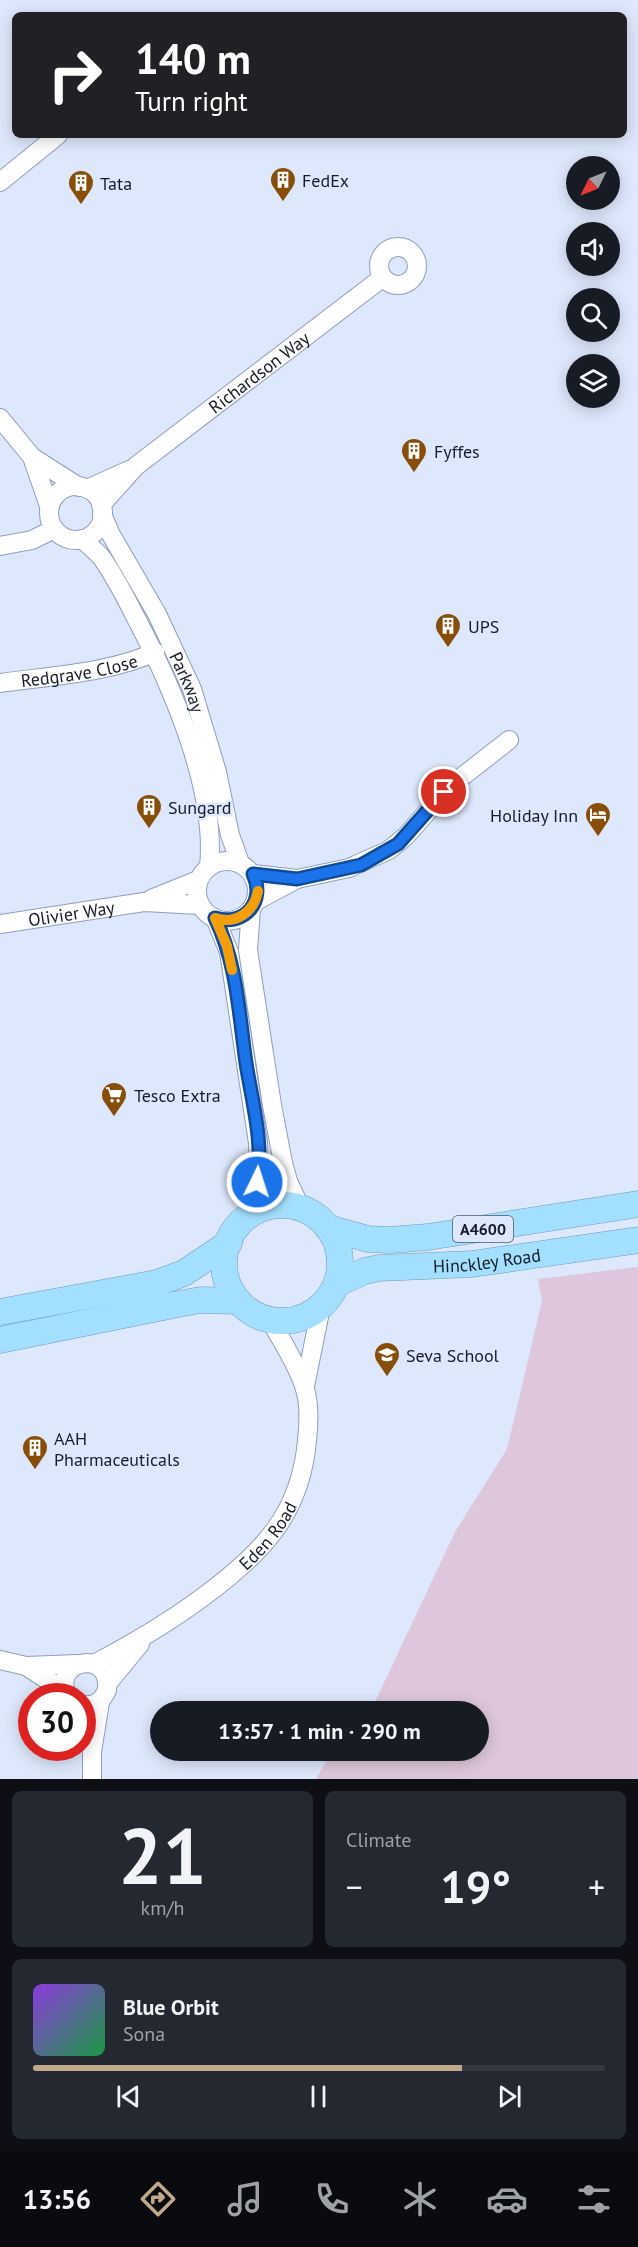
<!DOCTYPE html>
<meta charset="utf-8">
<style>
:root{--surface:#171b24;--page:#242831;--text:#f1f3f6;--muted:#9ea1a6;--line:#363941;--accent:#c2a88b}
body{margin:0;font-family:"PT Sans",sans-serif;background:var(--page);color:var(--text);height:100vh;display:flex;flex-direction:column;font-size:22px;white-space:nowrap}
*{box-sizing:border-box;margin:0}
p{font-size:20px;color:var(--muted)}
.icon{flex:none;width:33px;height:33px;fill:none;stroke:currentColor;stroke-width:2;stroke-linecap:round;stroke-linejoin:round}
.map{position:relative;height:1779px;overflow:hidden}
.drawer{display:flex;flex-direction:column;gap:12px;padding:12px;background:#0d0f14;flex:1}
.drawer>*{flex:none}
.hud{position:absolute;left:12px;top:12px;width:615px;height:126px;border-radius:9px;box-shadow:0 3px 15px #0003;background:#202124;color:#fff;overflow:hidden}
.needle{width:39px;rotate:227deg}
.controls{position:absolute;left:566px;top:156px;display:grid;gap:12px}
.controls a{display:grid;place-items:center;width:54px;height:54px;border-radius:50%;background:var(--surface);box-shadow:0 3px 15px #0003;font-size:30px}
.speed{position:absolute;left:18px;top:1683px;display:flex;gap:12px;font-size:30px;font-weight:700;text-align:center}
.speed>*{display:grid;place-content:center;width:78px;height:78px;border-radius:50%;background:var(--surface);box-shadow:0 3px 15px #0003;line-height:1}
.speed .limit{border:9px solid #d22;background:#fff;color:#111}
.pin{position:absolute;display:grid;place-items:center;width:51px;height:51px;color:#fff;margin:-26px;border:3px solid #fff;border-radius:50%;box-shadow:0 2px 6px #0007}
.me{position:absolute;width:66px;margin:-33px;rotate:4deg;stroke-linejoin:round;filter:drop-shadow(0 0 4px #0008)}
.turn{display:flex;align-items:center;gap:21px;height:126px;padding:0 24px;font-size:27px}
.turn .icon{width:78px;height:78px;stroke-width:2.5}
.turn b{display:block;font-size:42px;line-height:51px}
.big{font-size:45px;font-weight:600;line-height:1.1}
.drawer .card{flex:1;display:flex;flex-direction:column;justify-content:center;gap:9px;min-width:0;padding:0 21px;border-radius:9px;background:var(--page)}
.drawer .dial{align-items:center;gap:0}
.dial b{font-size:78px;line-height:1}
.song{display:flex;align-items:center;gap:18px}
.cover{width:72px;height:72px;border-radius:9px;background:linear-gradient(135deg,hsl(270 70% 55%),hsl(140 70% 35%))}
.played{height:6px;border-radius:3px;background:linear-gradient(90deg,var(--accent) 75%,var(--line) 75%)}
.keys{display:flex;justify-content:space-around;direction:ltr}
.heat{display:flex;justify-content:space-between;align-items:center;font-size:33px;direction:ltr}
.drawer .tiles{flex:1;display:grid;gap:12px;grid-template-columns:1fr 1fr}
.card:last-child{grid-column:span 2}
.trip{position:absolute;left:150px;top:1701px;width:339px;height:60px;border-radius:30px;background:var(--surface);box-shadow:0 3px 15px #0003;font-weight:600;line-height:60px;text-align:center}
.tab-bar{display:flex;height:96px;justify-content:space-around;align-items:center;background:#090b0e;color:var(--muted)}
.tab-bar .icon{width:42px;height:42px}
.tab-bar .on{color:var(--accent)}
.tab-bar b{font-size:27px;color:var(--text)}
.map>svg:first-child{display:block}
.green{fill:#dec7dd}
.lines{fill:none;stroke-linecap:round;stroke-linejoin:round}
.minor-casing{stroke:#8d9ebd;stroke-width:20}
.highway-casing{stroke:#729bb3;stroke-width:27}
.minor{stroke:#fff;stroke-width:18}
.highway{stroke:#a3dffe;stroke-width:26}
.route-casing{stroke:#114b97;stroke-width:15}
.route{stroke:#1a73e8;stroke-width:10}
.slow{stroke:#f59e0b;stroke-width:10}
.labels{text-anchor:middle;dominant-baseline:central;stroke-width:5;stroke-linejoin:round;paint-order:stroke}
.shield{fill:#dee8fc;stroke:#525968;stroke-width:1.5}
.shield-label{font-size:16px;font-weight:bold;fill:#161c28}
.poi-label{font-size:18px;fill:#161c28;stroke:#dee8fc;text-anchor:start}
.street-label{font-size:18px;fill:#161c28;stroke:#dee8fc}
</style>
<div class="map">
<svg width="638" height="1779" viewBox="0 0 638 1779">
<rect width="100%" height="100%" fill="#dee8fc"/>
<path class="green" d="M 638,1267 L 638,1779 L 316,1779 L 332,1751 L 478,1750 L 478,1712 L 355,1711 L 356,1709 L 373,1706 L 455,1532 L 507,1449 L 542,1301 L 538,1279 Z"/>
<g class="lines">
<defs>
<g id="minor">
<path d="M 0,182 L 58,135"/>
<circle cx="398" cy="266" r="19"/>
<path d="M 0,418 L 32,457 L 49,506"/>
<path d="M 32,457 L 79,487"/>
<circle cx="76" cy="513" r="27"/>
<path d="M 87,489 L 129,470"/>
<path id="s1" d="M 101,505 L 136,466 L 382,278"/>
<path id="s2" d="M 102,514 L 110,533 L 157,614 L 192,689 L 217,772 L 230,835 L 240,863"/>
<path d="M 82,539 C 88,545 96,551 102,558 C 115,577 126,598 136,618 C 172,686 217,790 209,867"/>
<path d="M 0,546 L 32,540 L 54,529"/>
<path id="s3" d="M 0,683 C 49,676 111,673 155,652"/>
<circle cx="227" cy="891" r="30"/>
<path d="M 253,874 L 297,879"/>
<path d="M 151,899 L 198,880"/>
<path d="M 256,901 L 297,879 L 349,868 L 389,850 L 406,836 L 449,787 L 509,740"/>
<path d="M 251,909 L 248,950 L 272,1105 L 283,1163 L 288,1181 L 301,1209"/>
<path d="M 215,918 L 229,952 L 258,1143 L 259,1170 L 250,1213"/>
<path id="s4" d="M 0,924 L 144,902 L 200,905"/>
<path d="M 305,1386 L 321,1307"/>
<path d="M 0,1660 L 26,1666 L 78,1664"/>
<path id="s5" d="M 94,1664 C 132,1644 168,1623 203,1597 C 260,1555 301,1515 307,1440 C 309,1423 310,1403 304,1386 C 297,1364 282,1342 271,1321"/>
<path d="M 26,1666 L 66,1692"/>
<path d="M 108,1683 L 140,1644"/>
<path d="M 68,1696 C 49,1662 111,1646 107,1690 C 102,1701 95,1707 82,1705"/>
<path d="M 92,1779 L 92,1752 L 100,1702"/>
</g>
<g id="highway">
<circle cx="282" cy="1263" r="58"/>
<path d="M 328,1228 L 368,1239 L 390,1240 L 428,1237 L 638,1204"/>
<path id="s6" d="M 338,1283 L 365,1271 L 379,1268 L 472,1264 L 638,1240"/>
<path d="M 0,1312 L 157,1283 L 184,1273 L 229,1243"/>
<path d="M 0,1340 L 178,1304 L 201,1300 L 236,1301"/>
</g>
</defs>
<use href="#minor" class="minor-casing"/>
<use href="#highway" class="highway-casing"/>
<use href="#minor" class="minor"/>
<use href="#highway" class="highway"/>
</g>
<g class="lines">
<defs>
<path id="route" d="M 257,1182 C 264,1143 252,1101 246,1063 C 239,1014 237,963 215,918 C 245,927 266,901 253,874 L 297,879 L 361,865 L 398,844 L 444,792"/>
</defs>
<use href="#route" class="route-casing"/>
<use href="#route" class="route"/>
<path class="slow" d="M 232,970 L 227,946 L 215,918 C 236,925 254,912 258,891"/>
</g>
<defs>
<symbol id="building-pin" viewBox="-11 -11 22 30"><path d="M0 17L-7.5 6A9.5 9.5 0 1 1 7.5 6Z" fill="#884d08" stroke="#dee8fc"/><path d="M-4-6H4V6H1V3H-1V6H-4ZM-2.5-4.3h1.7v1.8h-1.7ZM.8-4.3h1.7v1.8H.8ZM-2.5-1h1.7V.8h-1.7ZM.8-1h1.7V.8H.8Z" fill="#fff"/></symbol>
<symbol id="hotel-pin" viewBox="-11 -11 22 30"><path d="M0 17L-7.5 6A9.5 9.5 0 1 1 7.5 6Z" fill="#884d08" stroke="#dee8fc"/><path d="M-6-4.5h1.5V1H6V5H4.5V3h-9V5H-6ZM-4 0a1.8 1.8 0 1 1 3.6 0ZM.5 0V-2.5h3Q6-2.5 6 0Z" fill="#fff"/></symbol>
<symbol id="supermarket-pin" viewBox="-11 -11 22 30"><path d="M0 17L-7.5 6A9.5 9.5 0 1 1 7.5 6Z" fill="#884d08" stroke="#dee8fc"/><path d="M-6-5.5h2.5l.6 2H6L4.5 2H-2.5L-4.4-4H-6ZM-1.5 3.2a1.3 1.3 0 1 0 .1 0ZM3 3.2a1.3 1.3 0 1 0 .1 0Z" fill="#fff"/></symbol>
<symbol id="school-pin" viewBox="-11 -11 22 30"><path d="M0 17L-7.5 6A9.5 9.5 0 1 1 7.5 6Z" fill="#884d08" stroke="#dee8fc"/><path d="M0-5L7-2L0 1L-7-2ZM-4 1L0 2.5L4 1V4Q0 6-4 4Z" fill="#fff"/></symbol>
</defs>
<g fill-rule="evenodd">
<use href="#building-pin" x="268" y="165" width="30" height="40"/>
<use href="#building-pin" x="66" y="168" width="30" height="40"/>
<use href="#building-pin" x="399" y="436" width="30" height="40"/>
<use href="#building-pin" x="433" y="611" width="30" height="40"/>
<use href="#building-pin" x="134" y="792" width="30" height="40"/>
<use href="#hotel-pin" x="583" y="800" width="30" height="40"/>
<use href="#supermarket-pin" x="99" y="1080" width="30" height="40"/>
<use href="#school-pin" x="372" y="1340" width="30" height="40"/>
<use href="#building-pin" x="20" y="1433" width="30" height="40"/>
</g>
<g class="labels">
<rect class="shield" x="453" y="1216" width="60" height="26" rx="4.5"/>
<g class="shield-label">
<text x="483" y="1229">A4600</text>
</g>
<g class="poi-label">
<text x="302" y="180">FedEx</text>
<text x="100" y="183">Tata</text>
<text x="434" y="451">Fyffes</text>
<text x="468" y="626">UPS</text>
<text x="168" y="807">Sungard</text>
<text x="578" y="815" text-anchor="end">Holiday Inn</text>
<text x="134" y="1095">Tesco Extra</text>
<text x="406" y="1355">Seva School</text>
<text x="54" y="1438">AAH<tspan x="54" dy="21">Pharmaceuticals</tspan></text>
</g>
<g class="street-label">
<text stroke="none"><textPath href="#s1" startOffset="207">Richardson Way</textPath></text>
<text stroke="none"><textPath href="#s3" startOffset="80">Redgrave Close</textPath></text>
<text stroke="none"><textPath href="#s2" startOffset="189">Parkway</textPath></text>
<text stroke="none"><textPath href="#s4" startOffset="72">Olivier Way</textPath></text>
<text stroke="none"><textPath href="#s6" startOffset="152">Hinckley Road</textPath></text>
<text stroke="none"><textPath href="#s5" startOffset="218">Eden Road</textPath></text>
</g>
</g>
</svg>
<div class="controls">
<a><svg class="needle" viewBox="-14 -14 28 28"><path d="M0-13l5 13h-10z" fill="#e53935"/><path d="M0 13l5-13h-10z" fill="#9ea1a6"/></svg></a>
<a><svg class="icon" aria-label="sound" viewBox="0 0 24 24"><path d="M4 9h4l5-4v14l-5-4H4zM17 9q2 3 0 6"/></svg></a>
<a><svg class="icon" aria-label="search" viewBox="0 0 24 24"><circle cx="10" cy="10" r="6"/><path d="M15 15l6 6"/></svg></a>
<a><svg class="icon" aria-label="layers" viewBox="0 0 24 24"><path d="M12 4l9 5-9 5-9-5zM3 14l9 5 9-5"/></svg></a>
</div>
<div class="speed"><div class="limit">30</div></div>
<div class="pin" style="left:444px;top:792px;background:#d93025"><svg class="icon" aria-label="arrive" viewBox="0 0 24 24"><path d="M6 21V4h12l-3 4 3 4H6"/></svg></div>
<svg class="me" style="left:257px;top:1182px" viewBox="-20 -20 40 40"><circle r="17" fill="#1a73e8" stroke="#fff" stroke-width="3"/><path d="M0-11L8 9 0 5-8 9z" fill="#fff"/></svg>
<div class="trip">13:57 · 1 min · 290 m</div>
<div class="hud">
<div class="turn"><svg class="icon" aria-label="right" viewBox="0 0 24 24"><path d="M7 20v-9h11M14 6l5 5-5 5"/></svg><div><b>140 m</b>Turn right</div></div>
</div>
</div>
<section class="drawer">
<div class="tiles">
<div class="card dial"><b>21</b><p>km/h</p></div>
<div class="card"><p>Climate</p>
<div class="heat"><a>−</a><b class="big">19°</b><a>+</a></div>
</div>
<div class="card">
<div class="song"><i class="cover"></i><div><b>Blue Orbit</b><p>Sona</p></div></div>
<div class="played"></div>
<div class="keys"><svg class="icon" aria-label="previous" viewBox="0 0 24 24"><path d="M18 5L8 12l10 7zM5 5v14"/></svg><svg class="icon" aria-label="pause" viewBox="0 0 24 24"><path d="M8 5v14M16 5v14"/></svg><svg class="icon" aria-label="next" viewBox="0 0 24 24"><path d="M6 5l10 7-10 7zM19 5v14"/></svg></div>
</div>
</div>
</section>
<nav class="tab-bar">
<b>13:56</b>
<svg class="icon on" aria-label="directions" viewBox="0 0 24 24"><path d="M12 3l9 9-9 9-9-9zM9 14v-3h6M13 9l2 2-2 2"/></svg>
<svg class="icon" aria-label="music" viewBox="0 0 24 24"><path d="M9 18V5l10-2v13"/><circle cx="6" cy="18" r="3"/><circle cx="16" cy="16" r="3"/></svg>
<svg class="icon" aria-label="phone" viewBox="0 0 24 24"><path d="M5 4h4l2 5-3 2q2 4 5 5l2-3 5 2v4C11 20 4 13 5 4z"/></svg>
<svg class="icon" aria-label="climate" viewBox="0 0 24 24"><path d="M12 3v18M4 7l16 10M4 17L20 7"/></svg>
<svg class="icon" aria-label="car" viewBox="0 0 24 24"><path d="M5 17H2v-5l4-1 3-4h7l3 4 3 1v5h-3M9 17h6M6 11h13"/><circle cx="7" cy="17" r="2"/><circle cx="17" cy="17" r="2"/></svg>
<svg class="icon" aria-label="filters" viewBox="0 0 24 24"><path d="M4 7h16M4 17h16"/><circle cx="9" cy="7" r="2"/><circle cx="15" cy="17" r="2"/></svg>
</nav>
